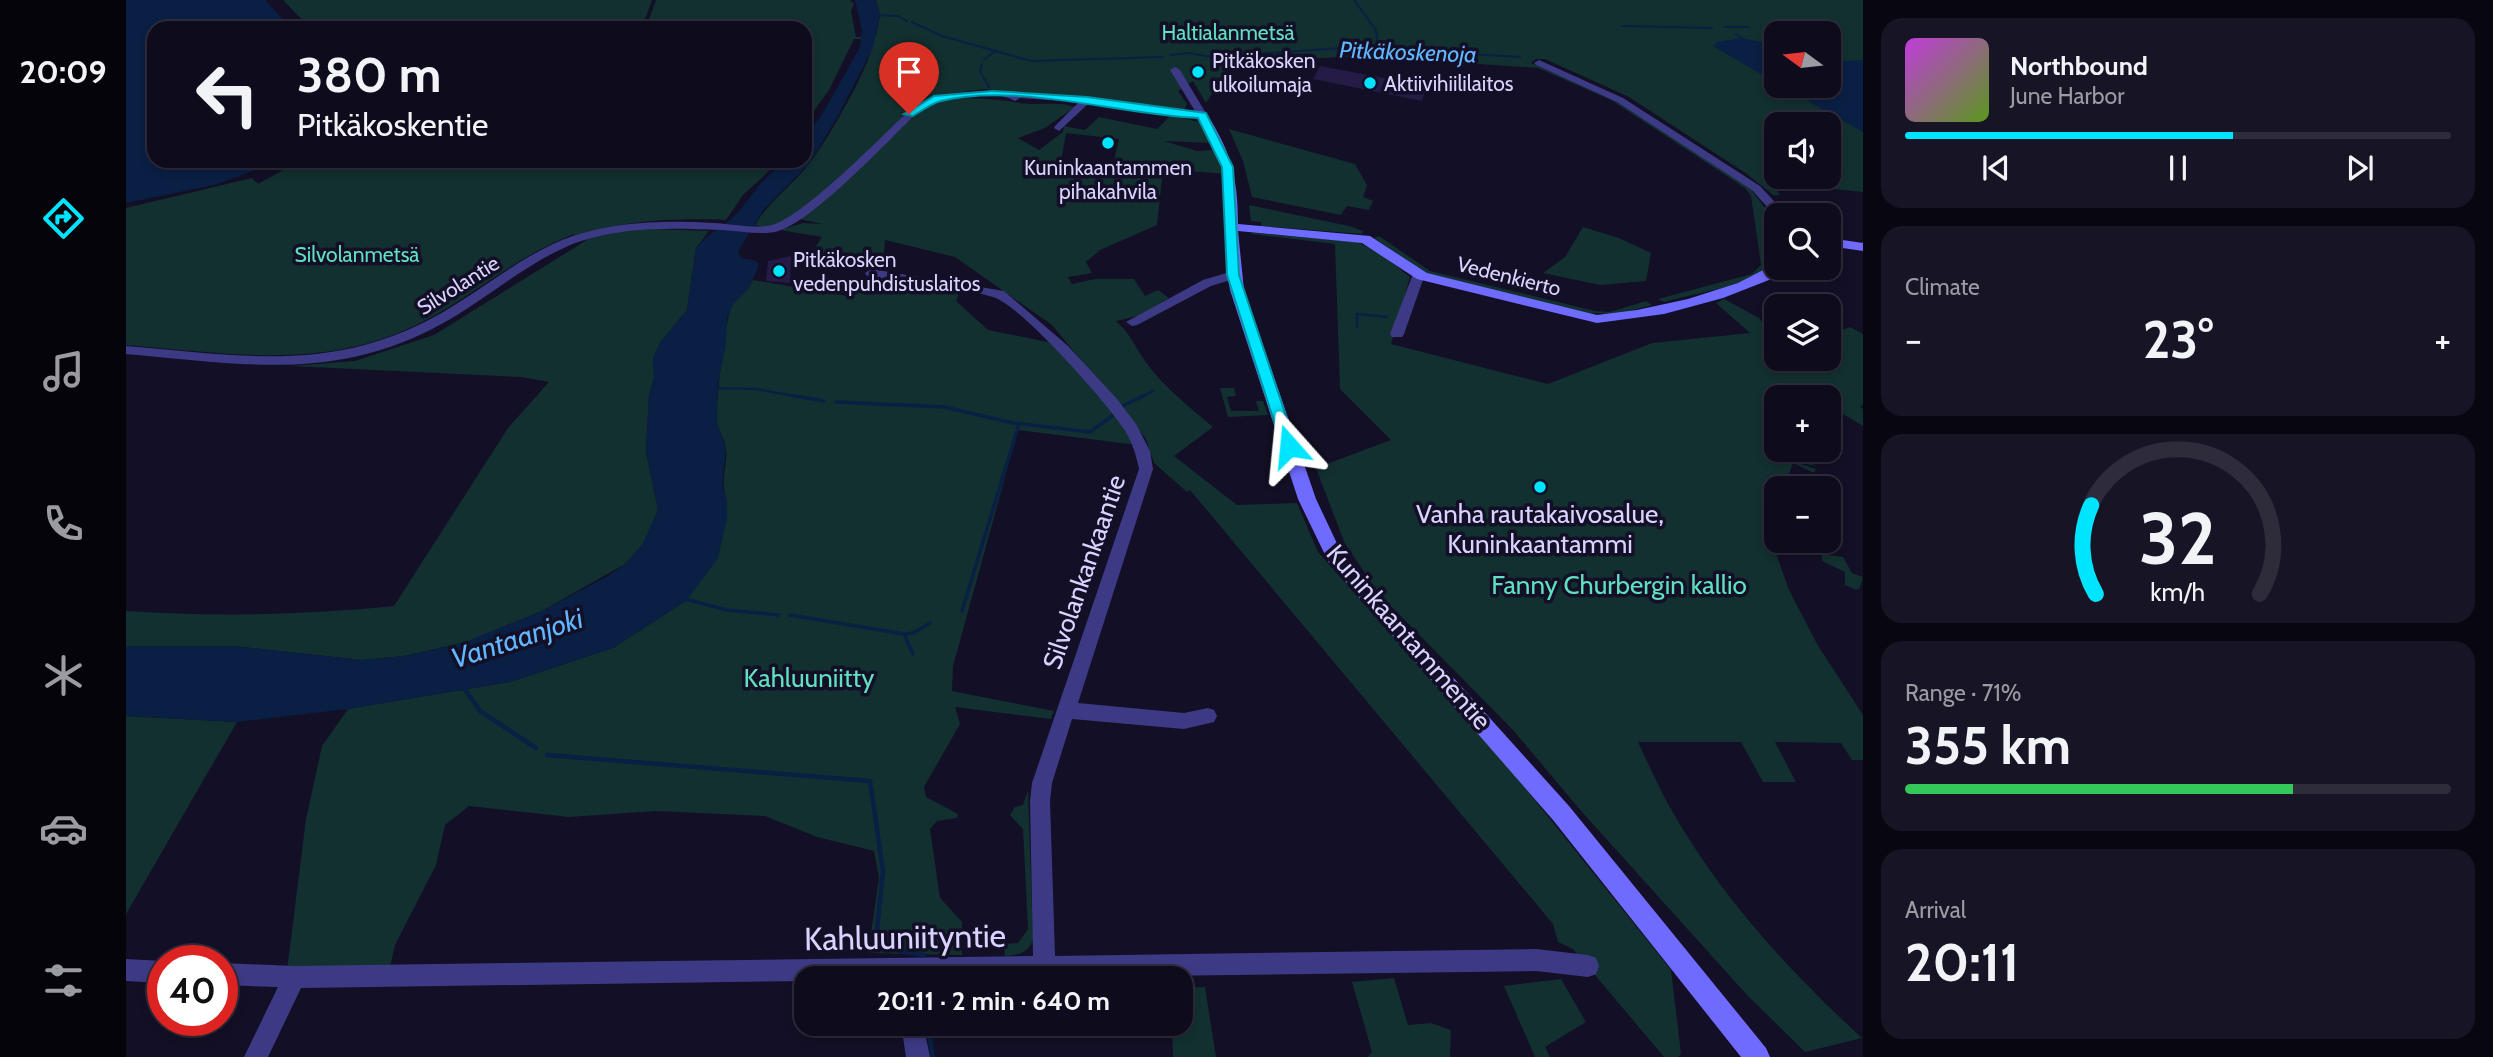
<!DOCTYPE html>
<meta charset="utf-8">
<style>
:root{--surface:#0e0b1c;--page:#171425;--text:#f1f3f6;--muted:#9b9ba3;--line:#2e2b3b;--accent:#00e5ff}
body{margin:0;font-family:Cabin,sans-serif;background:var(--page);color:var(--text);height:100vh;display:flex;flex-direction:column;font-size:26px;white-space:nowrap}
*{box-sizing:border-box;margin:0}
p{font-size:23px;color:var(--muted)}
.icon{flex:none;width:38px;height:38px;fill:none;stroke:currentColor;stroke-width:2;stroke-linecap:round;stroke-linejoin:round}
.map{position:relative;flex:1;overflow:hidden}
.drawer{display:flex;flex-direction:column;gap:18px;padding:18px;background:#08060f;width:630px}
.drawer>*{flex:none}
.hud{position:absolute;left:21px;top:21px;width:665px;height:147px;border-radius:21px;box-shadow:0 4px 10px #0003,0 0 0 2px var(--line);background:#0e0b1c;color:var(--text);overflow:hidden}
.needle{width:46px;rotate:285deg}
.tools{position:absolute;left:1638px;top:21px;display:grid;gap:14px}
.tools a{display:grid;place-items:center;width:77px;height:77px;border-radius:14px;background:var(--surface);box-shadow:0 4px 10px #0003,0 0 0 2px var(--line);font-size:35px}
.speed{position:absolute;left:21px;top:945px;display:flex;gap:14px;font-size:35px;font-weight:700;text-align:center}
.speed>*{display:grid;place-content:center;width:91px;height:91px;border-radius:50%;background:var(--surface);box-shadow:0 4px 10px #0003,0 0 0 2px var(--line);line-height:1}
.speed .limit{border:10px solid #d22;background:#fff;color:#111}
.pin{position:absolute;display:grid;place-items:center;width:60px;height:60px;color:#fff;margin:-72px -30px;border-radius:50% 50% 50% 0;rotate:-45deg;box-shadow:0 0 7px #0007}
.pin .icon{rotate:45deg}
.me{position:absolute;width:77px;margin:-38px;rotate:342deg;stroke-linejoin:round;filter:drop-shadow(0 0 5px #0008)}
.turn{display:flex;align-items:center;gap:24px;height:147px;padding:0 35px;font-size:32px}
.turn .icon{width:91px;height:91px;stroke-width:2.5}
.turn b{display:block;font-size:49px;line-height:60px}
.big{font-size:52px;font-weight:800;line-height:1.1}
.drawer .card{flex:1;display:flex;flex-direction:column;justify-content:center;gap:10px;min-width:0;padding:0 24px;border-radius:21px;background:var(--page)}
.drawer .dial{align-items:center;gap:0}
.dial svg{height:182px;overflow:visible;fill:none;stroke:var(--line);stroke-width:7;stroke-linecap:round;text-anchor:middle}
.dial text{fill:var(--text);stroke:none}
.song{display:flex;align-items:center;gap:21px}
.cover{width:84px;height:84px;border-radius:10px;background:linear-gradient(135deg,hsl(290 70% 55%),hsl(90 70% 35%))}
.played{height:7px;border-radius:4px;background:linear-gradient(90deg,var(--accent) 60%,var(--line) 60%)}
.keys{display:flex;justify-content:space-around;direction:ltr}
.heat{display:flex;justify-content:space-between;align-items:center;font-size:38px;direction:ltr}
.charge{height:10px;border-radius:5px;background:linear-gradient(90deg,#34c759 71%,var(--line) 0)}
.trip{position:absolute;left:668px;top:966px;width:399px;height:70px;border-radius:21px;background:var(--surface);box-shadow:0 4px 10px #0003,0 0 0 2px var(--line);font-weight:800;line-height:70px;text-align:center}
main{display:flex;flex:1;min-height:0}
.menu{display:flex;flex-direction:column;width:126px;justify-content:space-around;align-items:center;background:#06040b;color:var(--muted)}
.menu .icon{width:49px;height:49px}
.menu .active{color:var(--accent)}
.menu b{font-size:32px;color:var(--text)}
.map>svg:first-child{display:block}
.green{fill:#12302f;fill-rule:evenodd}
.water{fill:#0a1f44}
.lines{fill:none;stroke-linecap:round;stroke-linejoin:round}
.stream-far3{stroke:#0a1f44;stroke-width:2}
.stream-far2{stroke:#0a1f44;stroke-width:2.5}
.stream-far1{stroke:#0a1f44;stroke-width:3.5}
.stream{stroke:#0a1f44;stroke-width:4.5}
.building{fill:#241b47}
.street{fill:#3d3a85;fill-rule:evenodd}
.secondary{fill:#6f6bff;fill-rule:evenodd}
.route{fill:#00e5ff;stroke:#0095a6;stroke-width:2}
.poi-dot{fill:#00e5ff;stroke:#130f26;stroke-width:2.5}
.labels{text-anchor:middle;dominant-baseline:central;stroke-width:7;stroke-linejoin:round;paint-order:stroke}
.far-park-label{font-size:21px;fill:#5fe0c0;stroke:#130f26}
.far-poi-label{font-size:21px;fill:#d9d4ff;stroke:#130f26;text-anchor:start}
.far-street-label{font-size:21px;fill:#d9d4ff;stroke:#130f26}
.far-water-label{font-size:23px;font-style:italic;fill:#62b6ff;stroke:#130f26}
.poi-label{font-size:26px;fill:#d9d4ff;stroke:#130f26}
.street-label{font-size:26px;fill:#d9d4ff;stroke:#130f26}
.park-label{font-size:26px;fill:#5fe0c0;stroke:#130f26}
.water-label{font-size:28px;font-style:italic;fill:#62b6ff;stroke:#130f26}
.near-street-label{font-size:32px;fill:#d9d4ff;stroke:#130f26}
</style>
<main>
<nav class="menu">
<b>20:09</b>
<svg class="icon active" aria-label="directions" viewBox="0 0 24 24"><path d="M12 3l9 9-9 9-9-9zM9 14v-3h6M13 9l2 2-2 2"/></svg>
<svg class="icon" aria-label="music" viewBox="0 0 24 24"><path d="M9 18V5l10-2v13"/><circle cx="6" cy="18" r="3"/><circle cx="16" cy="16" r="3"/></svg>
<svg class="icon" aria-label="phone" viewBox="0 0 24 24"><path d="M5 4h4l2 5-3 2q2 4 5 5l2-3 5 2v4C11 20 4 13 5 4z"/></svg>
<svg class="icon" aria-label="climate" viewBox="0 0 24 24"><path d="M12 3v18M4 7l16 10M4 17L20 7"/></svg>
<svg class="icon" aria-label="car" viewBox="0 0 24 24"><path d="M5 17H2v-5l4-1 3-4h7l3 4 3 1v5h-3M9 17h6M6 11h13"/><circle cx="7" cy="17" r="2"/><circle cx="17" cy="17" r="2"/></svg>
<svg class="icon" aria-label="filters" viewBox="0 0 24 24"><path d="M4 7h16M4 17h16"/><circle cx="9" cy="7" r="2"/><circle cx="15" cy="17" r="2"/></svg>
</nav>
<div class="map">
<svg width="1737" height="1057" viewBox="0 0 1737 1057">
<rect width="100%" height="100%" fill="#130f26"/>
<path class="green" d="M 157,0 L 526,0 L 516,28 L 184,28 Z
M 530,0 L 724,0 L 728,4 L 725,11 L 730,37 L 750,36 L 754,15 L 750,0 L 1737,0 L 1737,192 L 1646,183 L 1654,195 L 1647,195 L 1621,174 L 1503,97 L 1419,59 L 1410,59 L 1405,63 L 1488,100 L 1629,190 L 1626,191 L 1650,222 L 1650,262 C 1623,287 1573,292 1538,302 L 1532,299 L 1626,274 L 1635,265 L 1625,196 L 1619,188 L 1485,100 L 1412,68 L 1233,56 L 1106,63 L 1080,103 L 1067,81 L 1052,91 L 1061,104 L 1057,113 L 959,98 L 858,89 L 823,94 L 824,99 C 847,97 872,99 894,103 C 912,106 931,101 949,107 L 919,128 L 892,138 L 913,150 L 937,132 L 938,126 L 959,130 L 973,117 L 1031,129 L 1044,116 L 1074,122 L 1086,143 L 1038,141 L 1071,151 L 1087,150 L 1094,157 L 1100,174 L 1037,169 L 1031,225 L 974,250 L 960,262 L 966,273 L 942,277 L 946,284 L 969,279 L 1008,279 L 1019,296 L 1032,290 L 1043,298 L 1015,315 L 990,321 C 1004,333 1009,347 1019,361 C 1037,387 1064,407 1087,427 L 1048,456 L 1111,505 L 1171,503 L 1192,552 L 1372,754 L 1545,970 L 1555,1054 L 1552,1057 L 1538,1057 L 1447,949 L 1432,942 L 1427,924 L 1064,490 L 1061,492 L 1028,463 L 1020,439 L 926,325 L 829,257 L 759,240 L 757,270 L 681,260 L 696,237 L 654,230 L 677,223 L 697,224 L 668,218 L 642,228 L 629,225 C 643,201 666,186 683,164 C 700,143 746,64 748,39 L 728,39 L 703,90 L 679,123 L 679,28 L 520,28 ZM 1650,33 L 1703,33 L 1703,86 L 1650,86 ZM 1650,124 L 1703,124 L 1703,177 L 1650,177 ZM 940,133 L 993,139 L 988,161 L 935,162 Z
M 1103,129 L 1229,164 L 1241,185 L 1237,197 L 1247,201 L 1243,210 L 1221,206 L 1215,215 L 1126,197 L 1117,161 Z
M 173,161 L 654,161 L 617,195 L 600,220 C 555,218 492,220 448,237 L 448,234 C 396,254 359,286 311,314 C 210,373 111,354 0,345 L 0,208 L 126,178 L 132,184 Z
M 1123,205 L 1223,226 L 1237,231 L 1236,234 L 1135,226 L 1135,222 L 1125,221 Z
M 1457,227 L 1493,238 L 1525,253 L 1520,281 L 1474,285 L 1417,273 L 1439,257 Z
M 500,228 L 583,231 L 570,248 L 561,310 L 534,343 L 527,359 L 528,378 L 523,395 L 520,452 L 532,510 L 517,544 L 499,564 L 416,611 L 340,642 L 278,656 L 236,660 L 106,646 L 0,646 L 0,611 C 90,617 178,615 268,606 L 382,428 L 423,382 L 395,377 L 165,366 L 229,361 L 308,335 L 464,238 Z
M 1128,233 L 1232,242 L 1257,255 L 1284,277 L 1265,344 L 1422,384 L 1526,343 L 1624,333 L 1590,303 L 1598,299 L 1633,318 L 1650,340 L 1650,359 L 1703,359 L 1703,335 L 1724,327 L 1737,334 L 1737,405 L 1734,407 L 1737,409 L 1737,426 L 1717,414 L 1703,420 L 1703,397 L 1650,397 L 1650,450 L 1675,450 L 1670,457 L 1691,466 L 1669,462 L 1690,469 L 1688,473 L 1667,463 L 1658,488 L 1650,488 L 1650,541 L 1659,541 L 1659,543 L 1646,542 L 1663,590 L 1691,644 L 1737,715 L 1737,760 L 1726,760 L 1715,743 L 1649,742 L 1670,782 L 1637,782 L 1615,742 L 1512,742 C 1523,765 1533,788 1545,809 C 1594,896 1664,972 1736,1038 L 1679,1052 L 1621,995 L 1456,812 L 1387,730 L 1254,595 L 1219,544 L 1190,468 L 1265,440 L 1214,389 L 1209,244 L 1124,234 Z
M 1253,236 L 1304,271 L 1469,311 L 1484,312 L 1520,301 L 1526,305 L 1492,314 L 1462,313 L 1302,274 L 1248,238 Z
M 739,277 L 834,291 L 830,301 L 862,330 L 927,343 L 1011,442 L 1003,444 L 892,430 L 827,666 L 826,691 L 928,711 L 925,719 L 829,707 L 834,724 L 798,787 L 800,797 L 832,814 L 831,818 L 811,821 L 804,829 L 814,898 L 836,922 L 836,955 L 742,953 L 753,878 L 748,851 L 691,837 L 639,816 L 531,811 L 443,817 L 343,806 L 319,825 L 310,865 L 269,945 L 264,967 L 161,970 L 180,819 L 196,746 L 222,709 L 384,682 L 487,648 L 561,600 L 601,501 C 593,479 602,468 600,448 C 599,439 592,431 591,422 C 589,407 600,316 606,305 C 612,295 622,290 627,280 L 727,297 Z
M 1094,388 L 1108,388 L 1110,396 L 1101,397 L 1105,411 L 1133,411 L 1130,401 L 1137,401 L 1142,415 L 1102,417 Z
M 1696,554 L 1717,557 L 1726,573 L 1737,577 L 1734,588 L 1730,590 L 1719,585 L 1719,572 L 1696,561 Z
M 0,716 L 111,722 L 0,914 Z
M 902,790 L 907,940 C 901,954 893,955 879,956 L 878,944 L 892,943 L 902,929 L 897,829 L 884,815 L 889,807 L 897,805 Z
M 1268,978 L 1282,1025 L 1305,1023 L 1325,1030 L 1324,1057 L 1242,1057 L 1246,1052 L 1226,982 Z
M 1435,979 L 1460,1022 L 1419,1047 L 1424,1057 L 1409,1057 L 1378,986 Z
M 1079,987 L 1090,1057 L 1047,1057 L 1046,1024 L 1055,1024 L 1055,988 Z"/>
<path class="water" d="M 0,0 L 139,0 L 165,28 L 28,28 L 28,161 L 154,161 L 88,185 L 0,203 Z
M 729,0 L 750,0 L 754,15 L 747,48 L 713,114 L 683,164 L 639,208 L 612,251 L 615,258 L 630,261 L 633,265 L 623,288 L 607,304 L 601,318 L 600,343 L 592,384 L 591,423 L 600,448 L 596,485 L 601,501 L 601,519 L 592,558 L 561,600 L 487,648 L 384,682 L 222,709 L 111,722 L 0,716 L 0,646 L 106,646 L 236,660 L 278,656 L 340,642 L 416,611 L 482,576 L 499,564 L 517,544 L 532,510 L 520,452 L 523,395 L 528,378 L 527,358 L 534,343 L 561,310 L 570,248 C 579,236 593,229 604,220 C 630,197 639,161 679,161 L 679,137 L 697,113 L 734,47 L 736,30 Z
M 1616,38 L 1650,45 L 1650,83 L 1587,46 L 1591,42 Z
M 1737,60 L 1737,132 L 1655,86 L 1703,86 L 1703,62 Z"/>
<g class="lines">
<path class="stream-far3" d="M 1228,0 L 1250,30 L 1251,41
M 752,15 L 772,16 L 781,21
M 786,22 L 816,36 L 905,61 L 1037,57
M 1496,26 L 1586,28
M 1599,27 L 1622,27
M 1610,34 L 1616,38
M 1044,55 L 1063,53 L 1086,57 L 1230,47 L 1394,57
M 858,60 L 870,50
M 856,64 L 854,71 L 863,87"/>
<path class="stream-far2" d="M 1231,327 L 1231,314 L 1261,317
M 590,388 L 630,389 L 679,398
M 1014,398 L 1027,391"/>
<path class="stream-far1" d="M 669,396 L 698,401
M 710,402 L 818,407 L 887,423 L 964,432 L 989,414
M 995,407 L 1017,396
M 559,599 L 601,610 L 653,615
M 836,611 L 893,424
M 664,615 L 778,634 L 787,654
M 778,634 L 787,633 L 804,623"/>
<path class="stream" d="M 338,688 L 354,711 L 410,748
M 421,755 L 744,781 L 757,871 L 749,949
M 773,951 L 798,955
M 801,1024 L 807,1057"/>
</g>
<path class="building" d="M 1194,66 L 1301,86 L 1296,101 L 1187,79 Z
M 665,256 L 664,283 L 640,281 L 642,261 Z"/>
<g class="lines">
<path class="street" d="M 1413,60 L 1497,98 L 1634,186 L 1661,215 L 1650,217 L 1626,190 L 1491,102 L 1410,65 L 1408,63 Z
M 1049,67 L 1054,70 L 1081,115 L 1080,117 L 963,103 L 933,131 L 928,128 L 929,126 L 953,102 L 894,98 L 889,101 C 866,88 823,98 797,107 C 766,136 686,224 649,232 C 633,235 613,231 596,230 C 549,228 501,226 455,241 C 408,257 363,297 319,322 C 211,383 117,364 0,354 L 0,346 C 113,355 205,374 310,316 C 354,292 399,252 447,236 C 492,221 540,220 588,223 C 605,224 629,229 646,225 C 678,217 762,130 791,103 C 833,87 874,91 918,94 C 969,98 1019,105 1069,111 L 1044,70 Z
M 745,269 L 878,291 L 942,346 L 991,399 L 1010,424 L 1024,451 L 1027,469 L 952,703 L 1058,713 L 1082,708 L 1088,710 L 1091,716 L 1088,722 L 1058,729 L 946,719 L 926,783 L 924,801 L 929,956 L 1410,949 L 1462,955 L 1470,958 L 1473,966 L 1470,974 L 1462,977 L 1410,971 L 877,978 L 681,978 L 681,981 L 175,988 L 142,1057 L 118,1057 L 152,987 L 96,985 L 96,963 L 169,966 L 907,956 L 904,801 L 906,783 L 1013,469 C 1010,454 1006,442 998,429 C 980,402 895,305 867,297 C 827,285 782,285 741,276 L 739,273 Z
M 1293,270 L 1299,274 L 1278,334 L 1276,337 L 1266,337 L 1264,334 L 1287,274 Z
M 1107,271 L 1111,272 L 1111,278 L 1085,286 L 1011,325 L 1006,326 L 1000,322 L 1077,280 Z
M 0,959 L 37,961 L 37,983 L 0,981 Z
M 775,1024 L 797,1024 L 804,1057 L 780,1057 Z"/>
<path class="secondary" d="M 1072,113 L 1080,113 C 1105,151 1112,178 1112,224 L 1244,236 L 1301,273 L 1471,315 L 1511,310 L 1562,299 L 1612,283 L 1647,265 L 1659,268 L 1643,280 L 1597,298 L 1538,314 L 1471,323 L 1291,279 L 1236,243 L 1112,231 L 1118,290 L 1190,499 L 1216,554 L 1443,806 L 1640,1048 L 1644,1057 L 1615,1057 L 1427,820 L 1203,563 L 1172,499 L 1104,290 C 1096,248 1106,205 1095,164 C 1091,146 1079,131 1070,115 Z
M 1703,238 L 1737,243 L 1737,251 L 1703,246 Z"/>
</g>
<path class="route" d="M 867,91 L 961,97 L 1080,113 L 1107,167 L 1113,275 L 1170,446 L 1168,450 L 1158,450 L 1156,446 L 1101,275 L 1096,167 L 1072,118 C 995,115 891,82 815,101 C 806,103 795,111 787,116 L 778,114 L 808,96 Z"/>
<g class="poi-dot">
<circle cx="1072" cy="72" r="7"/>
<circle cx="1244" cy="83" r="7"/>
<circle cx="982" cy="143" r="7"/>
<circle cx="653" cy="271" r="7"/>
<circle cx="1414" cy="487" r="7"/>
</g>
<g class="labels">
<g class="far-park-label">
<text x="1102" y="32">Haltialanmetsä</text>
<text x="231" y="254">Silvolanmetsä</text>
</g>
<g class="far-poi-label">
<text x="1086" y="60">Pitkäkosken<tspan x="1086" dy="24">ulkoilumaja</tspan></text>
<text x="1258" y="83">Aktiivihiililaitos</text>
<text x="982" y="167" text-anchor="middle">Kuninkaantammen<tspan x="982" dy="24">pihakahvila</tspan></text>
<text x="667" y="259">Pitkäkosken<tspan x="667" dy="24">vedenpuhdistuslaitos</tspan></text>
</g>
<g class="far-street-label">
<text transform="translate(1383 276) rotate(14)">Vedenkierto</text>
<text transform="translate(332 285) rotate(-32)">Silvolantie</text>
</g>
<g class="far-water-label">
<text transform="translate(1282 52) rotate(2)">Pitkäkoskenoja</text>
</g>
<g class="poi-label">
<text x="1414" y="514">Vanha rautakaivosalue,<tspan x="1414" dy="30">Kuninkaantammi</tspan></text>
</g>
<g class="street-label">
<text transform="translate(958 572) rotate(-71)">Silvolankankaantie</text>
<text transform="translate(1283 637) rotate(49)">Kuninkaantammentie</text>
</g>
<g class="park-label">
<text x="1493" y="585">Fanny Churbergin kallio</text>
<text x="683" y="678">Kahluuniitty</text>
</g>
<g class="water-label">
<text transform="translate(391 638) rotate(-18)">Vantaanjoki</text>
</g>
<g class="near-street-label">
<text transform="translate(779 937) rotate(-1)">Kahluuniityntie</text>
</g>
</g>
</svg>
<div class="tools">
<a><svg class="needle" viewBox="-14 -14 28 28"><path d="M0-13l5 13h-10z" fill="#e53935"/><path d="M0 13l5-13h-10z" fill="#9b9ba3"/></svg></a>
<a><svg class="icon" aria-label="sound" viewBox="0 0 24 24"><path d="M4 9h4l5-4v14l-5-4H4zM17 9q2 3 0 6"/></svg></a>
<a><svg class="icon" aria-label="search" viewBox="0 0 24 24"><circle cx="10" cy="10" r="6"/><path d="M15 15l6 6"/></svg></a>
<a><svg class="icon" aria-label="layers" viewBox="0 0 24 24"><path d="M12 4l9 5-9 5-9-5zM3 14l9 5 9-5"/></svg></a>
<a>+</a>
<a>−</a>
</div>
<div class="speed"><div class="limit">40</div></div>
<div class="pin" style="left:783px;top:114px;background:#d93025"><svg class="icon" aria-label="arrive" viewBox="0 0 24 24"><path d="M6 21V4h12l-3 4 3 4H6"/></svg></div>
<svg class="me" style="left:1163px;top:446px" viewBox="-20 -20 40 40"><path d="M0-17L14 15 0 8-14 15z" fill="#00e5ff" stroke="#fff" stroke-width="4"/></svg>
<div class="trip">20:11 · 2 min · 640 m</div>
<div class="hud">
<div class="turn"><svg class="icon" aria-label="left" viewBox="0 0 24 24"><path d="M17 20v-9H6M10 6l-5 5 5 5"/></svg><div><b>380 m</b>Pitkäkoskentie</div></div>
</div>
</div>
<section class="drawer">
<div class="card">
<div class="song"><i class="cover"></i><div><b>Northbound</b><p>June Harbor</p></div></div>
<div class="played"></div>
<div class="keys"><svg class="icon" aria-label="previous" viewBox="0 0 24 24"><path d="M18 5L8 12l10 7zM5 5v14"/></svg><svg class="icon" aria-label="pause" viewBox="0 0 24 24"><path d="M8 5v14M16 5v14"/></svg><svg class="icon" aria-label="next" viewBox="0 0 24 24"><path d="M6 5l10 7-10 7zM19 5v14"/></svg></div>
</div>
<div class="card"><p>Climate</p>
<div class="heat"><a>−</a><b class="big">23°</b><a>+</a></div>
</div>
<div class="card dial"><svg viewBox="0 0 100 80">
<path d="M14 69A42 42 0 1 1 86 69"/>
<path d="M14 69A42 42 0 0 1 12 30" stroke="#00e5ff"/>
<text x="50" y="56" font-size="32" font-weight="700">32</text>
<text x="50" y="72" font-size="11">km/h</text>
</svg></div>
<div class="card"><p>Range · 71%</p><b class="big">355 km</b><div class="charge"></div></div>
<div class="card"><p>Arrival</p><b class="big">20:11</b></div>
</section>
</main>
